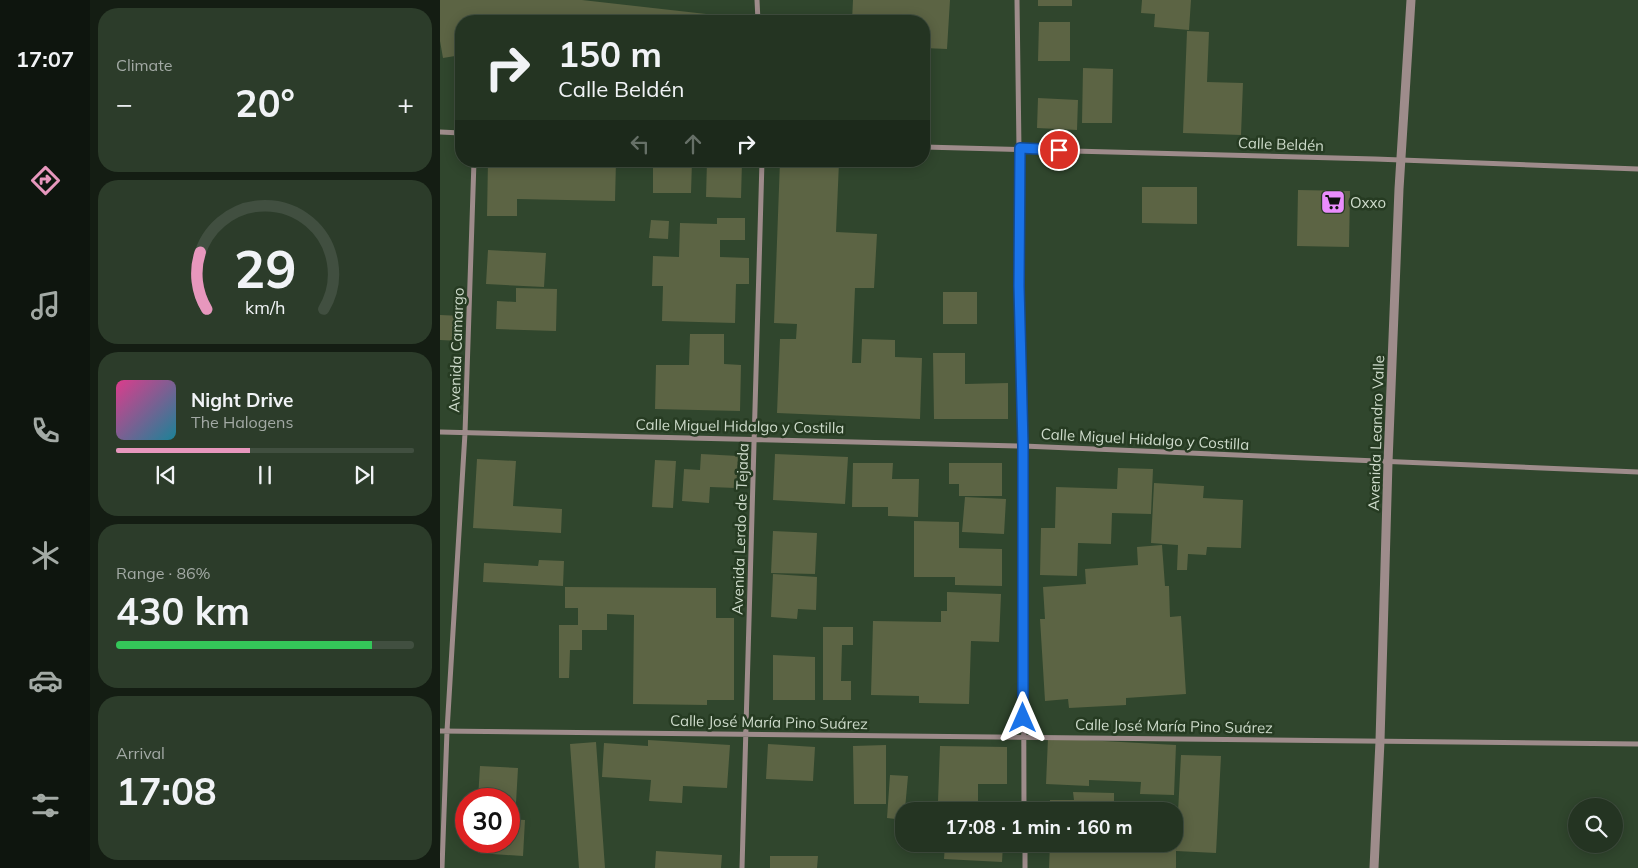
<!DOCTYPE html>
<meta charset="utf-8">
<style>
:root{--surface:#243422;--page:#2c3c2a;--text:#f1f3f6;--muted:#a3aaa5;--line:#414f40;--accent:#e797bd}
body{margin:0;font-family:Mulish,sans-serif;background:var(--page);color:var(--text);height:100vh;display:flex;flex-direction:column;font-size:19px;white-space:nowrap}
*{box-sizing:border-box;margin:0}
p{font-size:16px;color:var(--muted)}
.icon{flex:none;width:28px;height:28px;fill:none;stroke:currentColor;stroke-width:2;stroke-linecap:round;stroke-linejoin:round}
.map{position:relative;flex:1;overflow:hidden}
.side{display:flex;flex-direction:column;gap:8px;padding:8px;background:#141d13;width:350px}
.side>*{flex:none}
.hud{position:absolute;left:15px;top:15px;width:475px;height:152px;border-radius:20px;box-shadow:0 2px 12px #0003,0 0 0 1px var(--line);background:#243422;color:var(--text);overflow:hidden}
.tools{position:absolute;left:1128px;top:798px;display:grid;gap:10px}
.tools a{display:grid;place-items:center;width:55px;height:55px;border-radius:50%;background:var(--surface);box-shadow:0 2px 12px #0003,0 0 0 1px var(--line);font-size:25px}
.speed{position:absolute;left:15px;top:788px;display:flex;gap:10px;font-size:25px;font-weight:700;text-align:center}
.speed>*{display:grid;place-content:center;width:65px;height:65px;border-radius:50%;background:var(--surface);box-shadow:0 2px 12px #0003,0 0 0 1px var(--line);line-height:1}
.speed .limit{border:8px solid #d22;background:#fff;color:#111}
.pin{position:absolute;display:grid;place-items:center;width:42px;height:42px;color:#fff;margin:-21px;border:2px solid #fff;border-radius:50%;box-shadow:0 1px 5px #0007}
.me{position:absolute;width:55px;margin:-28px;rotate:0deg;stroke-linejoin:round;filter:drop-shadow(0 0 4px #0008)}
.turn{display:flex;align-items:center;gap:18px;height:105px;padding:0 20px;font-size:22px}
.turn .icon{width:65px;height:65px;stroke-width:2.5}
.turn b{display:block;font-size:35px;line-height:42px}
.lanes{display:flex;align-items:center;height:48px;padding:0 20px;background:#0003;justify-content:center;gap:25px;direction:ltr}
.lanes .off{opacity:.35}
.big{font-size:38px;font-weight:700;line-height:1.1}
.side .tile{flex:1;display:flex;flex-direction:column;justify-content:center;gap:8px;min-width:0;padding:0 18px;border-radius:20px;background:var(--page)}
.side .dial{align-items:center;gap:0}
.dial svg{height:130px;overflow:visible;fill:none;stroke:var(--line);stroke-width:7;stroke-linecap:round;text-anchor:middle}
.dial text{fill:var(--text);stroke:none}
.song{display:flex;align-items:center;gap:15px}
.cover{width:60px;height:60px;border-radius:8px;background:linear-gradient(135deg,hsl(330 70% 55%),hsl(190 70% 35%))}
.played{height:5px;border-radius:2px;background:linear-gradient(90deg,var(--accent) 45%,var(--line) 45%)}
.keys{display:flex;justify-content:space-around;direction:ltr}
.heat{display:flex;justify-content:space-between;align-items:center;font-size:28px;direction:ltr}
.charge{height:8px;border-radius:4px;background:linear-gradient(90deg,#34c759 86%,var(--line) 0)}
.trip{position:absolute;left:455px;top:802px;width:288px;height:50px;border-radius:20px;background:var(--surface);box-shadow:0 2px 12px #0003,0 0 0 1px var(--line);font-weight:700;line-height:50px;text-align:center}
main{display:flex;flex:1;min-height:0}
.dock{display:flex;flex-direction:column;width:90px;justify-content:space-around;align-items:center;background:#0e150e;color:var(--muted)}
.dock .icon{width:35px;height:35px}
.dock .on{color:var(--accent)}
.dock b{font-size:22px;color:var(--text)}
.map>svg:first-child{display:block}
.building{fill:#5c6444}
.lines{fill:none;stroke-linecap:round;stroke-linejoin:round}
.minor{stroke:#9e8c8b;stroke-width:5}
.tertiary{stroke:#9e8c8b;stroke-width:9}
.route-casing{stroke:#114b97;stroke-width:12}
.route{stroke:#1a73e8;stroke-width:9}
.labels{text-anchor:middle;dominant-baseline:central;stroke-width:5;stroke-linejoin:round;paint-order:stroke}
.street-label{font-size:15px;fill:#cddaca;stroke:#263b22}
.poi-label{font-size:15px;fill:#cddaca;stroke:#263b22;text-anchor:start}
</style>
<main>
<nav class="dock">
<b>17:07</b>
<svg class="icon on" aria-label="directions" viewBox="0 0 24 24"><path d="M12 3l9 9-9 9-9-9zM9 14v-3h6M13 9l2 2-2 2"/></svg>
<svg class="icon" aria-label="music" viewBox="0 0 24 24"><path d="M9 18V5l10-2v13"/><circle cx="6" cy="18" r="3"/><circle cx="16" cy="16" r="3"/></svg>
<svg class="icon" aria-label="phone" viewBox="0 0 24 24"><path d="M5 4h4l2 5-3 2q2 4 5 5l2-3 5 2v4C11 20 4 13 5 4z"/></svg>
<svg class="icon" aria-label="climate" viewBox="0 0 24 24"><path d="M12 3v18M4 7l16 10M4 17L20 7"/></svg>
<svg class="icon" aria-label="car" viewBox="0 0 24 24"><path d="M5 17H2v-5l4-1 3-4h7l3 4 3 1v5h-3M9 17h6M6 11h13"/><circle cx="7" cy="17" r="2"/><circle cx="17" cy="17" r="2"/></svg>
<svg class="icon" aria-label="filters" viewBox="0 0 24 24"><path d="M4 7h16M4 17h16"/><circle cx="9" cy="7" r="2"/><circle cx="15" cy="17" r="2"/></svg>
</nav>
<section class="side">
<div class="tile"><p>Climate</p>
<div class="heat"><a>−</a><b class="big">20°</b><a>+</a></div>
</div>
<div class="tile dial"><svg viewBox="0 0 100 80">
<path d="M14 69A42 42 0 1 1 86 69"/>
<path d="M14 69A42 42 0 0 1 10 34" stroke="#e797bd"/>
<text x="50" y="56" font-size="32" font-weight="700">29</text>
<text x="50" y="72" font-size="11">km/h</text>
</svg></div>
<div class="tile">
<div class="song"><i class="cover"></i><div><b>Night Drive</b><p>The Halogens</p></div></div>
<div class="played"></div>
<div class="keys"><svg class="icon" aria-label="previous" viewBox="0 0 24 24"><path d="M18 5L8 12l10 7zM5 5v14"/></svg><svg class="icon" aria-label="pause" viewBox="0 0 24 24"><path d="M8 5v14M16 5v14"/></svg><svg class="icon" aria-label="next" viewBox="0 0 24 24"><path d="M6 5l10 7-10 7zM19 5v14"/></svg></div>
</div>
<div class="tile"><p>Range · 86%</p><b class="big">430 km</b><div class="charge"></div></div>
<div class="tile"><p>Arrival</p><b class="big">17:08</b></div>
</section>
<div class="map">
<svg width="1198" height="868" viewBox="0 0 1198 868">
<rect width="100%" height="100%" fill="#30462d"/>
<path class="building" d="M 0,0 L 142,0 L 275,15 L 274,21 L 21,21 L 21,55 L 3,58 L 0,41 Z
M 413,0 L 510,0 L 507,49 L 484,48 L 484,21 L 412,21 Z
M 598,0 L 632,0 L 632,6 L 598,6 Z
M 702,0 L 751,0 L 749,30 L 714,27 L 715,14 L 701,13 Z
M 599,22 L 630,22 L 630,61 L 598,61 Z
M 747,31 L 769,32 L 767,82 L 803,83 L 801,135 L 743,133 Z
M 643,68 L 673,69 L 672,123 L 642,123 Z
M 598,98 L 638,100 L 637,130 L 597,128 Z
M 48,161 L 176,161 L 175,201 L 77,199 L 77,216 L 47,216 Z
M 213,161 L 252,161 L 251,193 L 213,193 Z
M 267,161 L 302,161 L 301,198 L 266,197 Z
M 340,161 L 399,162 L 396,232 L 437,234 L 434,288 L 415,288 L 412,363 L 421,363 L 422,339 L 455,340 L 455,357 L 482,358 L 480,419 L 337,413 L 340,339 L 356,339 L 357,324 L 334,323 Z
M 702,187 L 757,187 L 757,224 L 702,223 Z
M 858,190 L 910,191 L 909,247 L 857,246 Z
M 277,218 L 305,218 L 305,240 L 280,240 L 280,257 L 309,258 L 309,284 L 296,284 L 295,323 L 222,321 L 223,286 L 212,286 L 213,256 L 239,257 L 240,223 L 277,224 Z
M 211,220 L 229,221 L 228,239 L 209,238 Z
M 48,250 L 106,253 L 104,287 L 46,284 Z
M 76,288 L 117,289 L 116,331 L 56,329 L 57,301 L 76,302 Z
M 503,292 L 537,292 L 537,324 L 503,324 Z
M 0,315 L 23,316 L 21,341 L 0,340 Z
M 250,334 L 284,334 L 284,364 L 301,365 L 300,411 L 215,409 L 216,365 L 249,365 Z
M 493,353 L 525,353 L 525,384 L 568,383 L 568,419 L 494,419 Z
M 261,454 L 298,456 L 296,488 L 270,487 L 269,503 L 242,501 L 244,469 L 260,470 Z
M 335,454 L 408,457 L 405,504 L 333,500 Z
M 37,459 L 76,461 L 73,506 L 122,509 L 121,533 L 33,528 Z
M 215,460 L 236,461 L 233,508 L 212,507 Z
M 413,463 L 453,463 L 452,479 L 479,479 L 478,517 L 448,516 L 448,507 L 412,507 Z
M 509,463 L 562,463 L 562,496 L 519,496 L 519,484 L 509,484 Z
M 678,468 L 713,469 L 711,514 L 672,513 L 671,544 L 638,543 L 637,576 L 600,575 L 601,528 L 615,528 L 616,487 L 677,489 Z
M 714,483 L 764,486 L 763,498 L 803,500 L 801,548 L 767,547 L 766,555 L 748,554 L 747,570 L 737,570 L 738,545 L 711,543 Z
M 525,497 L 566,499 L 564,534 L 522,532 Z
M 474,521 L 519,522 L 519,548 L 562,549 L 562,586 L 515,585 L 515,577 L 474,577 Z
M 333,531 L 377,533 L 375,574 L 331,573 Z
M 722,545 L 725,586 L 729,586 L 730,617 L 741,616 L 746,694 L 686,698 L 686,705 L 629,708 L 628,699 L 605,701 L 600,619 L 605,619 L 603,587 L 646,584 L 645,569 L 698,565 L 697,547 Z
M 99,560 L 124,561 L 123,586 L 43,582 L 44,563 L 98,566 Z
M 333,574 L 377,577 L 376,610 L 358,609 L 357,619 L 331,617 Z
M 125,587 L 276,588 L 276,618 L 294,618 L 294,700 L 267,700 L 267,705 L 193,704 L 194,615 L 167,614 L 167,630 L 142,630 L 142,650 L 130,650 L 129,678 L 119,678 L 119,625 L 138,625 L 138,608 L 125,608 Z
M 507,592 L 561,594 L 559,642 L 531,641 L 529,704 L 479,703 L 479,696 L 431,695 L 433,621 L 501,622 L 501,611 L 507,611 Z
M 383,627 L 413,627 L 413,645 L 402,645 L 401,681 L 411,681 L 411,700 L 383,700 Z
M 333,655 L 375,657 L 375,700 L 333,700 Z
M 608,738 L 736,745 L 734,795 L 700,794 L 701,782 L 649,780 L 649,786 L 606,784 Z
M 208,740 L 290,745 L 287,788 L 243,786 L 242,803 L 209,801 L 211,780 L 162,777 L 164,743 L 208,746 Z
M 156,742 L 165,868 L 139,868 L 130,744 Z
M 328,744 L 375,747 L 373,781 L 326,779 Z
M 446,745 L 446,804 L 414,804 L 413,746 Z
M 500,746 L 567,747 L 567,784 L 538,784 L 538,803 L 498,802 Z
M 741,755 L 781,756 L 776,853 L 736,851 Z
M 40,766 L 78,768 L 76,803 L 69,803 L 69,799 L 38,799 Z
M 450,775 L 468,776 L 464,820 L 447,818 Z
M 633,792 L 674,793 L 674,811 L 610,811 L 610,800 L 634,800 Z
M 69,819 L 85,820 L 83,856 L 38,853 L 39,841 L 69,841 Z
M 734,838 L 736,838 L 736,868 L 609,868 L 610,844 L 734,844 Z
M 505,844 L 563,844 L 562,862 L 504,859 Z
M 216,851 L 282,855 L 281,868 L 215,868 Z
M 330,856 L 378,856 L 377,868 L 330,868 Z"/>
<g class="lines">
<path class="minor" d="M 317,0 L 318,21
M 577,0 L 579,149 L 579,286 L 583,446 L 584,811
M 0,132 L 21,133
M 484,147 L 935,159 L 1198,169
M 0,432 L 583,446 L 1198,472
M 0,731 L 1198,744
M 585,844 L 585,868
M 2,868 L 7,731 L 25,433 L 34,161
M 302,868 L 322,161"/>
<path class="tertiary" d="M 934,868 L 940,741 L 948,462 L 959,189 L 971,0"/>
</g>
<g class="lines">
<defs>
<path id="route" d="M 583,718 L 583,446 L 579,286 L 580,148 L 619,150"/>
</defs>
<use href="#route" class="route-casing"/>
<use href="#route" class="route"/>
</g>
<defs>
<symbol id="supermarket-square" viewBox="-11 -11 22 22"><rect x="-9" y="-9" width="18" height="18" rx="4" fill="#ea8dfd" stroke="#263b22"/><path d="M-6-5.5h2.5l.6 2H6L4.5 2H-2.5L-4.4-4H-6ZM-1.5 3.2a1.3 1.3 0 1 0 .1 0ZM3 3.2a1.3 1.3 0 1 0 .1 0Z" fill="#111"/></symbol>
</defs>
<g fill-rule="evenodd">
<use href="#supermarket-square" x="879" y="188" width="28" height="28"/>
</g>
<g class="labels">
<g class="street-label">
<text transform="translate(841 144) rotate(2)">Calle Beldén</text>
<text transform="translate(16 350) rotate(-88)">Avenida Camargo</text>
<text transform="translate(300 426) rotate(1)">Calle Miguel Hidalgo y Costilla</text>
<text transform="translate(936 433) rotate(-88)">Avenida Leandro Valle</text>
<text transform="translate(705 439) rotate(3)">Calle Miguel Hidalgo y Costilla</text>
<text transform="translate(300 529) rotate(-88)">Avenida Lerdo de Tejada</text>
<text transform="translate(329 722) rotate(1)">Calle José María Pino Suárez</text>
<text transform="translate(734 726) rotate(1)">Calle José María Pino Suárez</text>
</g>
<g class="poi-label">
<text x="910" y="202">Oxxo</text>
</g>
</g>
</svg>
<div class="tools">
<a><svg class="icon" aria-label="search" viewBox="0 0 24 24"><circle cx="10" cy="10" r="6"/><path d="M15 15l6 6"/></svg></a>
</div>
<div class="speed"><div class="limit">30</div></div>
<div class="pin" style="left:619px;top:150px;background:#d93025"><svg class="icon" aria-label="arrive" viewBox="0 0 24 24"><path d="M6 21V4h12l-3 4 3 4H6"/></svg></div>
<svg class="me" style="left:583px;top:718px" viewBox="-20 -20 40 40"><path d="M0-17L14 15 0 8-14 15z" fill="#1a73e8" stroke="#fff" stroke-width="4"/></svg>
<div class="trip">17:08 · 1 min · 160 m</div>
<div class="hud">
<div class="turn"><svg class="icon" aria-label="right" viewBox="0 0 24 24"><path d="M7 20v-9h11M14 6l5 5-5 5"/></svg><div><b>150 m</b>Calle Beldén</div></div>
<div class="lanes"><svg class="icon off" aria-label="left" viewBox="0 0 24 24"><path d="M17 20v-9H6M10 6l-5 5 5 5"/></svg><svg class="icon off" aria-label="ahead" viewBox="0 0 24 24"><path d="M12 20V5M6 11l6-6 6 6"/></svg><svg class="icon" aria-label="right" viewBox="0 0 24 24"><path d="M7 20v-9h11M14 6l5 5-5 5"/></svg></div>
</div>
</div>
</main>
